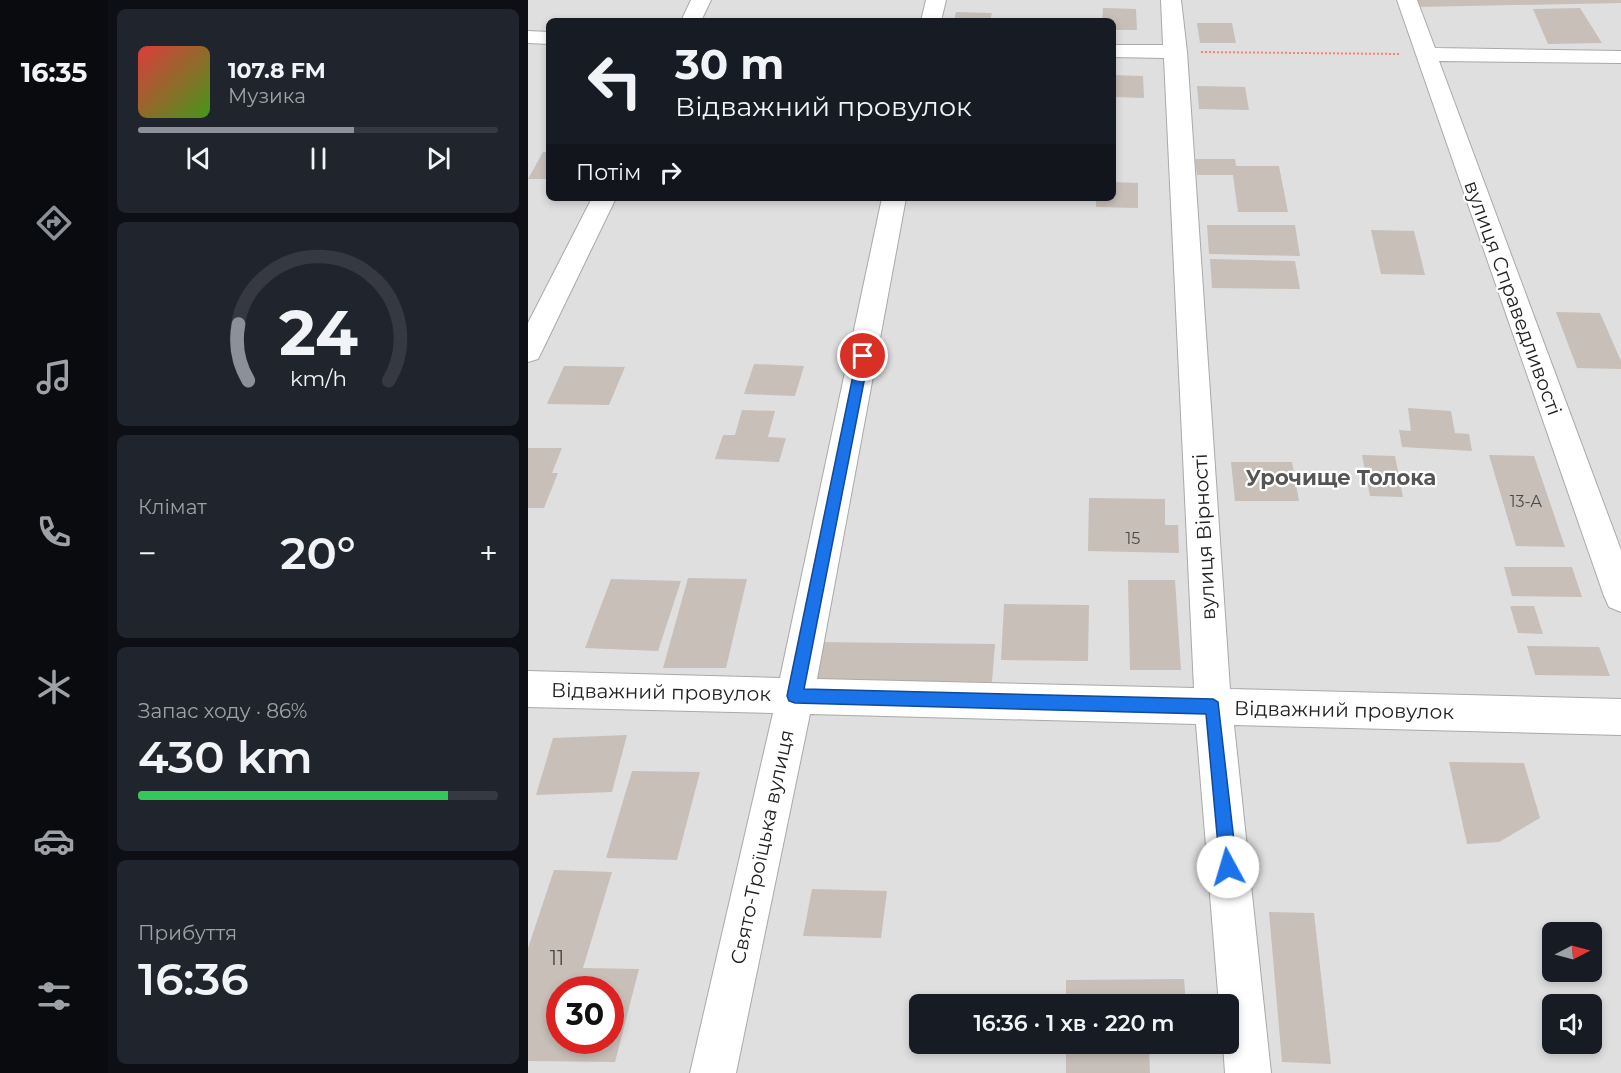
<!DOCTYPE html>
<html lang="uk">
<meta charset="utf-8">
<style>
:root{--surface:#171b24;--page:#20242c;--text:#f1f3f6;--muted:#9ea1a6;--line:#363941;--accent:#8c9099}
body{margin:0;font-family:Montserrat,sans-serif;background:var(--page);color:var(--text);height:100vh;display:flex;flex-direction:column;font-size:22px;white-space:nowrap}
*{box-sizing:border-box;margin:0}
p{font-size:20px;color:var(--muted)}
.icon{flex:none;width:33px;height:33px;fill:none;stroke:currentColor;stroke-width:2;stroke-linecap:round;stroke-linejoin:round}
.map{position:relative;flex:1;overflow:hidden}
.sheet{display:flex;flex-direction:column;gap:9px;padding:9px;background:#0d0f14;width:420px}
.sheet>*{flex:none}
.banner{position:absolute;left:18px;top:18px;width:570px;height:183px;border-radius:9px;box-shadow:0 3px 9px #0003;background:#171b24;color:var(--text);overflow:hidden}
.needle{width:39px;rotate:84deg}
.tools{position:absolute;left:1014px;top:922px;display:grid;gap:12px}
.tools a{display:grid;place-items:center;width:60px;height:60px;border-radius:9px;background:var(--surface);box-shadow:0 3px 9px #0003;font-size:30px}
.speed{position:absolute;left:18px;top:976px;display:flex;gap:12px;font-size:30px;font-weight:700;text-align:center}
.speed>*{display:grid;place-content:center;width:78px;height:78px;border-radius:50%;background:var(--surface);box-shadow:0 3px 9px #0003;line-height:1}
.speed .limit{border:9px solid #d22;background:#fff;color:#111}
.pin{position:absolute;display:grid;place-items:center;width:51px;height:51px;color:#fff;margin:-26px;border:3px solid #fff;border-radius:50%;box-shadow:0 2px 6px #0007}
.me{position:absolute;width:66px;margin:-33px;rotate:354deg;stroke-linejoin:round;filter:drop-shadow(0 0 4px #0008)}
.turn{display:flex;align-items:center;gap:21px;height:126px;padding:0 30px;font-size:27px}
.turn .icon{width:78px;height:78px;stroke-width:2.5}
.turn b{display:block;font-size:42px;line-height:51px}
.then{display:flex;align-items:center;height:57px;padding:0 30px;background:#0003;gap:12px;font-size:22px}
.big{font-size:45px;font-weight:600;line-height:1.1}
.sheet .card{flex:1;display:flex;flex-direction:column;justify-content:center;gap:9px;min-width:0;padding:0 21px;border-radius:9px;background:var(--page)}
.sheet .dial{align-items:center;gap:0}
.dial svg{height:156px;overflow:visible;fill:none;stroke:var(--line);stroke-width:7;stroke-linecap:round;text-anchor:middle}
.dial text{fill:var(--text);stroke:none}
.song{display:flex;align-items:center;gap:18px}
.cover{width:72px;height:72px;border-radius:9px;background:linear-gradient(135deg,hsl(0 70% 55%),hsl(100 70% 35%))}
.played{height:6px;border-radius:3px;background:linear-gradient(90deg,var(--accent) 60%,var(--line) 60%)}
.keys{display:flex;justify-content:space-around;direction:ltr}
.heat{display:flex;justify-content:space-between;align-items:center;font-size:33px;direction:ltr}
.charge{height:9px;border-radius:4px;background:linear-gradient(90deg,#34c759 86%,var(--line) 0)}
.trip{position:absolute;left:381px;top:994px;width:330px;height:60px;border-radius:9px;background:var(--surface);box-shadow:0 3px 9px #0003;font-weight:600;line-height:60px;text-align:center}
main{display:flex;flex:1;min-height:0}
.dock{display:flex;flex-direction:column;width:108px;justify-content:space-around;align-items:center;background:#090b0e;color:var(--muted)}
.dock .icon{width:42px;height:42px}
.dock .active{color:var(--accent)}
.dock b{font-size:27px;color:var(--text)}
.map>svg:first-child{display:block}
.residential{fill:#e0dfdf;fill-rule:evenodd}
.building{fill:#c7bfb8;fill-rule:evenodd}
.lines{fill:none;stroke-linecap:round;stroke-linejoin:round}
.minor-casing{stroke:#a9a9a9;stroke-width:2}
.path{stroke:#fa8072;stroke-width:2;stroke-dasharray:2 2;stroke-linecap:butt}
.minor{fill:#fff;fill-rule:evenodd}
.route{fill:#1a73e8;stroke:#114b97;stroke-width:1.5}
.labels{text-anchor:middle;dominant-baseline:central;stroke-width:4.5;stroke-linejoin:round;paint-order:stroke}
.number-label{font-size:16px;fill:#4b4948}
.street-label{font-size:20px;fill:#222;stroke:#fff}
.near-number-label{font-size:20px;fill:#4b4948}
.neighbourhood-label{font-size:21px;font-weight:bold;fill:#555;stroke:#fff}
</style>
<main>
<nav class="dock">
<b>16:35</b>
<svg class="icon active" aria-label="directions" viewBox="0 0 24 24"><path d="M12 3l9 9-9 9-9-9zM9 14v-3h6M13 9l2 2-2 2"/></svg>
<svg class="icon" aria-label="music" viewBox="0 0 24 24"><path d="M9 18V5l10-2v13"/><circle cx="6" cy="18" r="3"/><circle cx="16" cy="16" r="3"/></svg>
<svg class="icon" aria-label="phone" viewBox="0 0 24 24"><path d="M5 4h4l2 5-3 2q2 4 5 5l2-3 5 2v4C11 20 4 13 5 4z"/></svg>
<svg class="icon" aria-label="climate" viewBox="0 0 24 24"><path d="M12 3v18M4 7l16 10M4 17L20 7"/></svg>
<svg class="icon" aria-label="car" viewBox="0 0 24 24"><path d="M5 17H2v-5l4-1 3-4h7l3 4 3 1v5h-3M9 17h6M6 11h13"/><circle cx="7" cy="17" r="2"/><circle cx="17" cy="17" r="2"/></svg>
<svg class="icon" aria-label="filters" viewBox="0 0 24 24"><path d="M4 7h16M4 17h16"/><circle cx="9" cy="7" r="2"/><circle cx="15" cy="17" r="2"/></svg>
</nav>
<section class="sheet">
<div class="card">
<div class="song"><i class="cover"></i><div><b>107.8 FM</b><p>Музика</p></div></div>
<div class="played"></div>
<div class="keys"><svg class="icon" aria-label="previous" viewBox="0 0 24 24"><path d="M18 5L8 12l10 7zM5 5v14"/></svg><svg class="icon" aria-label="pause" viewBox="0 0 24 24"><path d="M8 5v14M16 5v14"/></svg><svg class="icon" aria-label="next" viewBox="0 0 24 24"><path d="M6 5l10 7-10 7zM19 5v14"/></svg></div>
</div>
<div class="card dial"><svg viewBox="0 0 100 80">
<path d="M14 69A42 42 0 1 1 86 69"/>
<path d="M14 69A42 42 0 0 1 9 40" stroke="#8c9099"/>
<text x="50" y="56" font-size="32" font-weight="700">24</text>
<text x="50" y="72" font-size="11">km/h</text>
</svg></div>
<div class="card"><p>Клімат</p>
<div class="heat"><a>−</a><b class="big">20°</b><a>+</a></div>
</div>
<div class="card"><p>Запас ходу · 86%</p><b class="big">430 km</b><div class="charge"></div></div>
<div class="card"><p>Прибуття</p><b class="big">16:36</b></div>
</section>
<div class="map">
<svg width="1093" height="1073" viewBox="0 0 1093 1073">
<rect width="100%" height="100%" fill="#f2efe9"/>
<path class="residential" d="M 0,0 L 1093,0 L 1093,1073 L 0,1073 ZM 21,21 L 585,21 L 585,198 L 21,198 ZM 1024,933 L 1064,933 L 1064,972 L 1024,972 ZM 32,990 L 82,990 L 82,1041 L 32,1041 ZM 392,1005 L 700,1005 L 700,1044 L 392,1044 ZM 1024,1005 L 1064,1005 L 1064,1044 L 1024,1044 Z"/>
<path class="building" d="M 888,0 L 1093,0 L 1093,3 L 890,7 Z
M 575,8 L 608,9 L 609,30 L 585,30 L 585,21 L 574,21 Z
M 1052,8 L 1074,43 L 1020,44 L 1005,9 Z
M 428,12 L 464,13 L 462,21 L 426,21 Z
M 669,23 L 704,23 L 708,43 L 672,43 Z
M 585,75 L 615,76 L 616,98 L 585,97 Z
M 669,86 L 717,87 L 721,110 L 671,109 Z
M 15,152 L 21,152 L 21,179 L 0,179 Z
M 667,159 L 707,159 L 708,166 L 751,166 L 760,212 L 710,212 L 705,175 L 669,175 Z
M 585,182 L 610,183 L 610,208 L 568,207 L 568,198 L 585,198 Z
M 679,225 L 767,225 L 772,256 L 681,254 Z
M 843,230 L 886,231 L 897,275 L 853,274 Z
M 682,259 L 767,261 L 772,289 L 684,288 Z
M 1028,312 L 1072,313 L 1093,361 L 1093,369 L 1049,368 Z
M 226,364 L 276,366 L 267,396 L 216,394 Z
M 36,366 L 97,367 L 81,405 L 19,404 Z
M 880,408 L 923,411 L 927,433 L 941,434 L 944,451 L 874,447 L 871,430 L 883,431 Z
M 214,410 L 247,411 L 240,437 L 258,438 L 251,462 L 187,459 L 195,435 L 207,435 Z
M 0,448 L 34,448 L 24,473 L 30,473 L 16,508 L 0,508 Z
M 834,455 L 867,456 L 875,497 L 842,496 Z
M 961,455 L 1006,456 L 1037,547 L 988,546 Z
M 703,462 L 764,462 L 771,501 L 707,501 Z
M 561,498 L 637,499 L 637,525 L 650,525 L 651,553 L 560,551 Z
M 976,567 L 1044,567 L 1054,597 L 984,596 Z
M 160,578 L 219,579 L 198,668 L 135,668 Z
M 83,579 L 153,581 L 130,651 L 57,648 Z
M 600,580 L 647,580 L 653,670 L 602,670 Z
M 476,604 L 561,605 L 560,661 L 473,660 Z
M 982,606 L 1006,606 L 1015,634 L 990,633 Z
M 286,642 L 467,644 L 464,682 L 279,680 Z
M 999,646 L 1071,647 L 1082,676 L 1007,675 Z
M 99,735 L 84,792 L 8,795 L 25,738 Z
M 921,762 L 996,763 L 1012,818 L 971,842 L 939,844 Z
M 104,771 L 172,772 L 149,860 L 78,858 Z
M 26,870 L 84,872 L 55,968 L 111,969 L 87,1062 L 0,1061 L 0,948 ZM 32,990 L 82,990 L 82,1041 L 32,1041 Z
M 284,889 L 359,891 L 353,938 L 275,936 Z
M 741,912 L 786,913 L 803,1064 L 754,1062 Z
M 656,979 L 658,1005 L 538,1005 L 538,980 Z
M 538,1044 L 642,1044 L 642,1050 L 621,1050 L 622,1073 L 538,1073 Z"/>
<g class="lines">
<defs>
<path id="minor" d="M 163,0 L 183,0 L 173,21 L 153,21 Z
M 398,0 L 418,0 L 413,21 L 393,21 Z
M 633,0 L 653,0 L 659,52 L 702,689 L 1093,699 L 1093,735 L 706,725 L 743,1073 L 697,1073 L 695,1044 L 700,1044 L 700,1005 L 691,1005 L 668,724 L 282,714 L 208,1073 L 162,1073 L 245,713 L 0,707 L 0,671 L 252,678 L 354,198 L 378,198 L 289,679 L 666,688 L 636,58 L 585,57 L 585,45 L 635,45 Z
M 869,0 L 889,0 L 907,48 L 1093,51 L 1093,63 L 911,61 L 1093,550 L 1093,612 L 1081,607 L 1076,596 Z
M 0,31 L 21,32 L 21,44 L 0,43 Z
M 64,198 L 88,198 L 14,351 L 10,359 L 0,362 L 0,323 Z"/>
</defs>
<use href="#minor" class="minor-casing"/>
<path class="path" d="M 673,52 L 872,54"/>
<use href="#minor" class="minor"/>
</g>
<path class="route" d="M 335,352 L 341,356 L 276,689 L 685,699 L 690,702 L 709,867 L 706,873 L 700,876 L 694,873 L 692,867 L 678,714 L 267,703 L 261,701 L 259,696 L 329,356 Z"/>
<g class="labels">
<g class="number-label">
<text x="998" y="501">13-А</text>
<text x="605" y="538">15</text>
</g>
<g class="street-label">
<text transform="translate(985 298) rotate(70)">вулиця Справедливості</text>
<text transform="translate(676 537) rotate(-93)">вулиця Вірності</text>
<text transform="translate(133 692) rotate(1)">Відважний провулок</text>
<text transform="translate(816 710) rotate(1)">Відважний провулок</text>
<text transform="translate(234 847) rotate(-78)">Свято-Троїцька вулиця</text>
</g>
<g class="near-number-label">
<text x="29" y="958">11</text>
</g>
<g class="neighbourhood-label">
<text x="813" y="477">Урочище Толока</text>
</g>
</g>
</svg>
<div class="tools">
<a><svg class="needle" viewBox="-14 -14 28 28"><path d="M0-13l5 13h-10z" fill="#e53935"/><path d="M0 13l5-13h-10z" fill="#9ea1a6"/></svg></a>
<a><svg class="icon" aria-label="sound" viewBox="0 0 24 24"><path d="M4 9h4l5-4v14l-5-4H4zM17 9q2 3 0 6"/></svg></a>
</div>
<div class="speed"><div class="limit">30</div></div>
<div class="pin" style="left:335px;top:356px;background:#d93025"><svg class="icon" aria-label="arrive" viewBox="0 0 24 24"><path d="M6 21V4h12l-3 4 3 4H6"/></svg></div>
<svg class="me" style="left:700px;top:867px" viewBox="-20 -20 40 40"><circle r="19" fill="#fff"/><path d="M0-13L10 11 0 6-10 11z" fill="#1a73e8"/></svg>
<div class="trip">16:36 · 1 хв · 220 m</div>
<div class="banner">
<div class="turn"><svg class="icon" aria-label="left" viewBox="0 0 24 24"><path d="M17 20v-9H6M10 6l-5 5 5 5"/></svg><div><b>30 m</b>Відважний провулок</div></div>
<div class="then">Потім<svg class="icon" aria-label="right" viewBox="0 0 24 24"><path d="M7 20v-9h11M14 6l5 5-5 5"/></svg></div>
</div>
</div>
</main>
